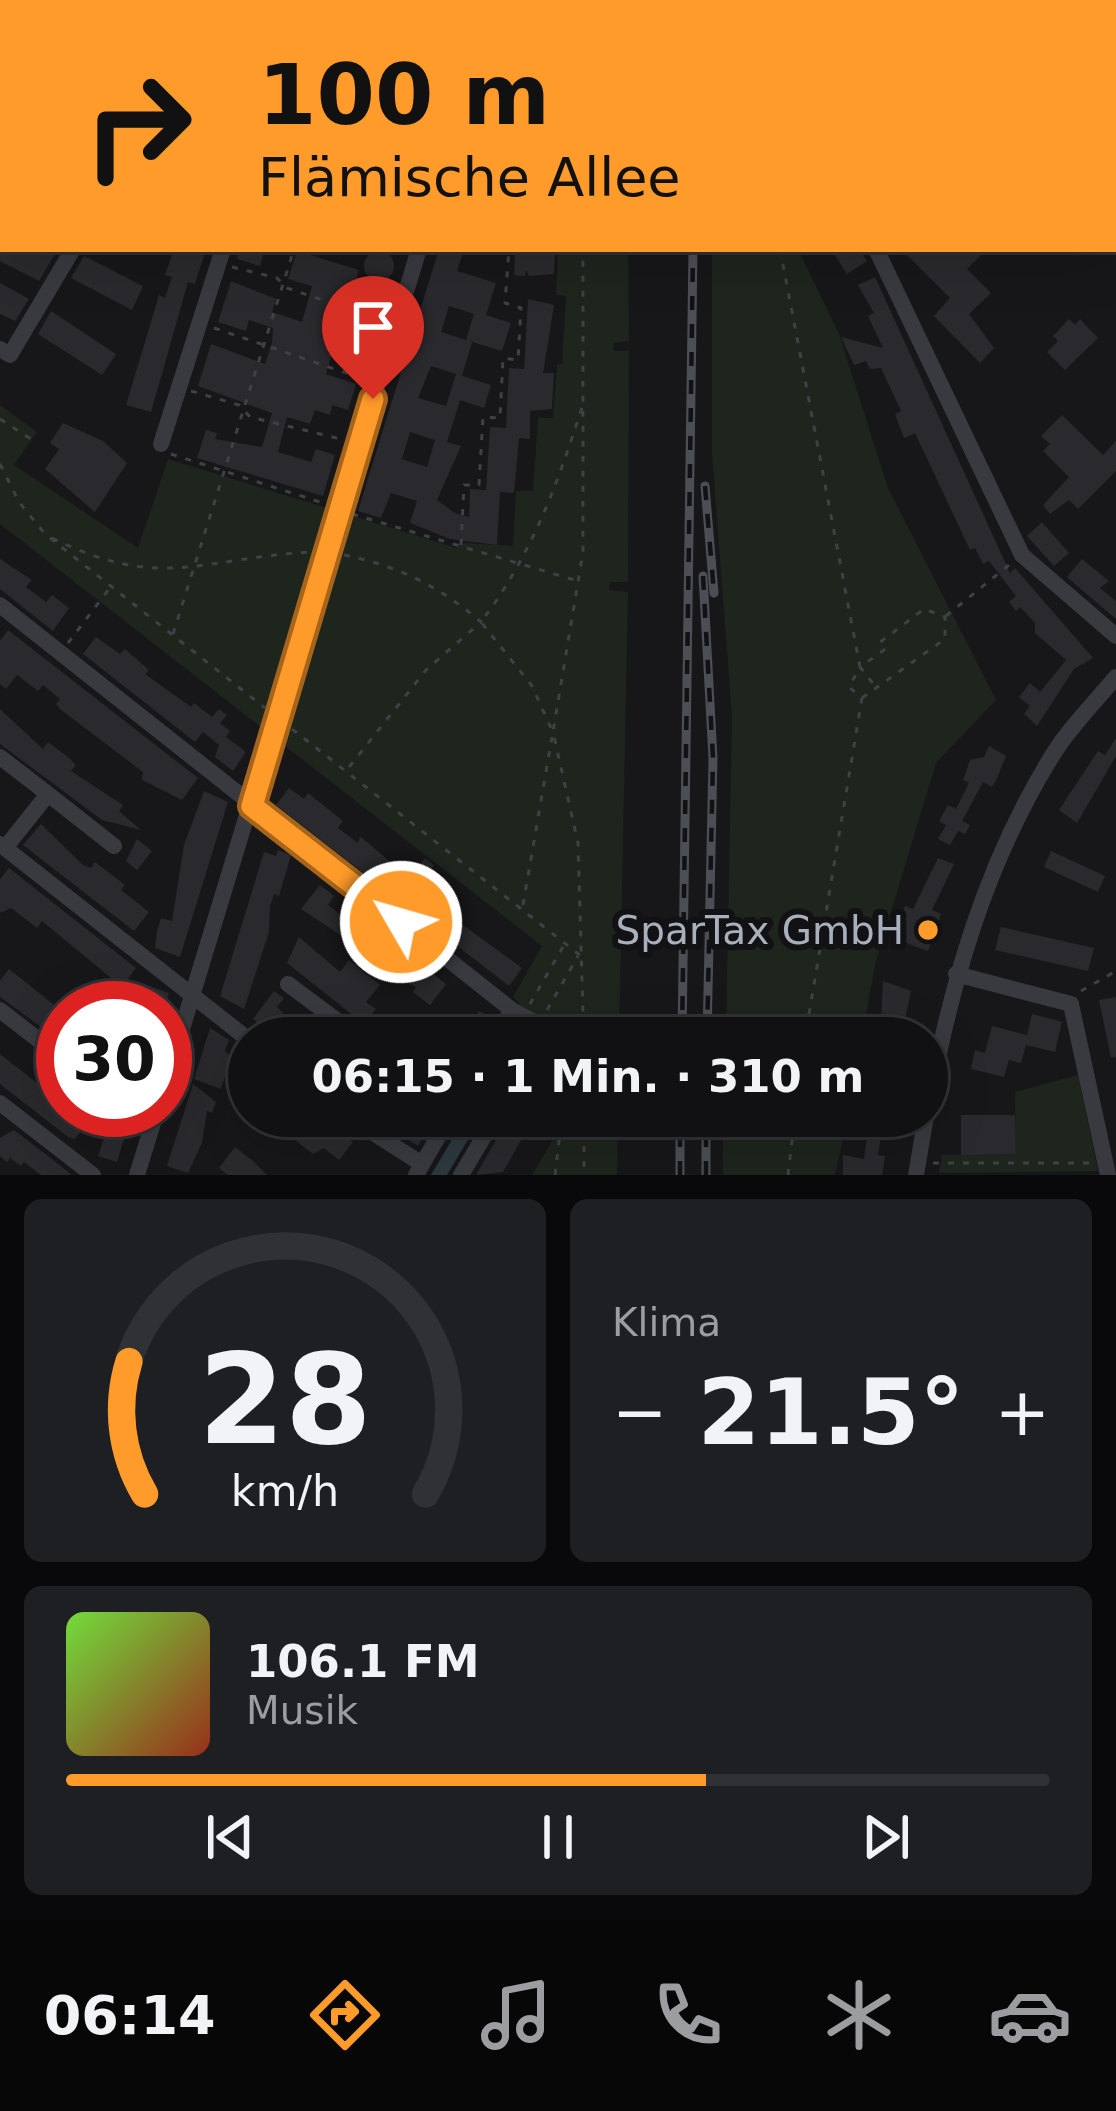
<!DOCTYPE html>
<html lang="de">
<meta charset="utf-8">
<style>
:root{--surface:#111114;--page:#1e1f22;--text:#f1f3f6;--muted:#9c9da0;--line:#303134;--accent:#ff9b2a}
body{margin:0;font-family:"DejaVu Sans",sans-serif;background:var(--page);color:var(--text);height:100vh;display:flex;flex-direction:column;font-size:45px;white-space:nowrap}
*{box-sizing:border-box;margin:0}
p{font-size:39px;color:var(--muted)}
.icon{flex:none;width:66px;height:66px;fill:none;stroke:currentColor;stroke-width:2;stroke-linecap:round;stroke-linejoin:round}
.map{position:relative;height:1175px;overflow:hidden}
.drawer{display:flex;flex-direction:column;gap:24px;padding:24px;background:#09090b;flex:1}
.drawer>*{flex:none}
.guide{position:absolute;left:0px;top:0px;width:1116px;height:252px;box-shadow:0 12px 48px #0002,0 0 0 3px var(--line);background:#ff9b2a;color:#111;overflow:hidden}
.speed{position:absolute;left:36px;top:981px;display:flex;gap:24px;font-size:60px;font-weight:700;text-align:center}
.speed>*{display:grid;place-content:center;width:156px;height:156px;border-radius:50%;background:var(--surface);box-shadow:0 12px 48px #0002,0 0 0 3px var(--line);line-height:1}
.speed .limit{border:18px solid #d22;background:#fff;color:#111}
.pin{position:absolute;display:grid;place-items:center;width:102px;height:102px;color:#fff;margin:-123px -51px;border-radius:50% 50% 50% 0;rotate:-45deg;box-shadow:0 0 12px #0007}
.pin .icon{rotate:45deg}
.me{position:absolute;width:132px;margin:-66px;rotate:308deg;stroke-linejoin:round;filter:drop-shadow(0 0 9px #0008)}
.turn{display:flex;align-items:center;gap:42px;height:252px;padding:0 60px;font-size:54px}
.turn .icon{width:156px;height:156px;stroke-width:2.5}
.turn b{display:block;font-size:84px;line-height:102px}
.big{font-size:90px;font-weight:700;line-height:1.1}
.drawer .widget{flex:1;display:flex;flex-direction:column;justify-content:center;gap:18px;min-width:0;padding:0 42px;border-radius:18px;background:var(--page)}
.drawer .dial{align-items:center;gap:0}
.dial svg{height:312px;overflow:visible;fill:none;stroke:var(--line);stroke-width:7;stroke-linecap:round;text-anchor:middle}
.dial text{fill:var(--text);stroke:none}
.song{display:flex;align-items:center;gap:36px}
.cover{width:144px;height:144px;border-radius:18px;background:linear-gradient(135deg,hsl(100 70% 55%),hsl(10 70% 35%))}
.played{height:12px;border-radius:6px;background:linear-gradient(90deg,var(--accent) 65%,var(--line) 65%)}
.keys{display:flex;justify-content:space-around;direction:ltr}
.heat{display:flex;justify-content:space-between;align-items:center;font-size:66px;direction:ltr}
.drawer .tiles{flex:1;display:grid;gap:24px;grid-template-columns:1fr 1fr}
.widget:last-child{grid-column:span 2}
.trip{position:absolute;left:228px;top:1017px;width:720px;height:120px;border-radius:60px;background:var(--surface);box-shadow:0 12px 48px #0002,0 0 0 3px var(--line);font-weight:700;line-height:120px;text-align:center}
.dock{display:flex;height:192px;justify-content:space-around;align-items:center;background:#070708;color:var(--muted)}
.dock .icon{width:84px;height:84px}
.dock .current{color:var(--accent)}
.dock b{font-size:54px;color:var(--text)}
.map>svg:first-child{display:block}
.green{fill:#1d251d}
.water{fill:#2c393f}
.building{fill:#2a2a2e;fill-rule:evenodd}
.lines{fill:none;stroke-linecap:round;stroke-linejoin:round}
.path{stroke:#3e4146;stroke-width:3;stroke-dasharray:6 9;stroke-linecap:butt}
.minor{stroke:#383a3f;stroke-width:16}
.rail-casing{stroke:#4b4e54;stroke-width:9}
.rail{stroke:#121215;stroke-width:4.5;stroke-dasharray:14;stroke-linecap:butt}
.route-casing{stroke:#a6651b;stroke-width:30}
.route{stroke:#ff9b2a;stroke-width:21}
.poi-dot{fill:#ff9b2a;stroke:#121215;stroke-width:4.5}
.labels{text-anchor:middle;dominant-baseline:central;stroke-width:12;stroke-linejoin:round;paint-order:stroke}
.poi-label{font-size:39px;fill:#a8b0bb;stroke:#121215;text-anchor:end}
</style>
<div class="map">
<svg width="1116" height="1175" viewBox="0 0 1116 1175">
<rect width="100%" height="100%" fill="#17171a"/>
<path class="green" d="M 558,249 L 628,249 L 629,341 L 613,343 L 614,351 L 629,351 L 628,582 L 610,582 L 609,590 L 628,592 L 619,1038 L 549,1038 L 513,997 L 542,946 L 0,524 L 0,405 L 37,432 L 14,465 L 138,548 L 168,459 L 457,548 L 463,543 L 513,546 L 516,491 L 533,491 L 538,418 L 553,418 L 557,365 L 562,364 L 566,296 L 556,295 Z
M 712,249 L 798,249 L 839,334 L 888,488 L 996,700 L 936,763 L 875,965 L 862,1038 L 726,1038 L 732,717 L 712,453 Z
M 1078,1075 L 1098,1171 L 939,1173 L 942,1155 L 1016,1154 L 1015,1092 Z
M 518,1116 L 618,1116 L 617,1175 L 532,1175 L 554,1138 Z
M 723,1116 L 848,1116 L 835,1175 L 723,1175 Z"/>
<path class="water" d="M 466,1116 L 482,1116 L 447,1175 L 431,1175 Z"/>
<path class="building" d="M 0,249 L 58,249 L 39,281 L 0,261 Z
M 174,249 L 206,249 L 195,284 L 188,282 L 151,412 L 126,405 L 159,295 L 165,298 L 172,277 L 165,275 Z
M 240,249 L 265,249 L 260,266 L 237,259 Z
M 439,249 L 464,249 L 457,271 L 496,283 L 486,315 L 511,323 L 502,351 L 466,340 L 474,314 L 449,306 L 441,332 L 472,342 L 462,376 L 431,366 L 418,398 L 446,406 L 456,374 L 491,385 L 484,408 L 460,400 L 447,442 L 461,446 L 437,500 L 455,513 L 469,517 L 470,489 L 486,490 L 490,427 L 506,428 L 509,368 L 524,369 L 528,299 L 554,305 L 543,373 L 554,373 L 552,409 L 530,411 L 530,439 L 519,438 L 514,493 L 500,492 L 497,545 L 450,539 L 410,523 L 417,501 L 391,493 L 381,518 L 358,511 ZM 410,432 L 435,440 L 427,467 L 402,459 Z
M 515,249 L 555,249 L 554,274 L 529,276 L 526,270 L 525,276 L 514,275 Z
M 831,249 L 859,249 L 867,261 L 847,274 Z
M 901,249 L 975,249 L 981,255 L 967,269 L 991,293 L 969,314 L 994,348 L 980,363 L 934,316 L 950,298 Z
M364 266a15 15 0 1 1 30 0a15 15 0 1 1-30 0Z
M 297,251 L 359,270 L 347,305 L 376,320 L 361,345 L 337,337 L 326,374 L 356,384 L 348,410 L 332,405 L 330,415 L 315,410 L 310,424 L 287,417 L 278,452 L 311,462 L 316,449 L 335,455 L 323,496 L 197,458 L 206,430 L 217,433 L 215,439 L 262,447 L 272,413 L 198,386 L 211,344 L 265,364 L 272,343 L 273,328 L 249,320 L 246,331 L 218,322 L 231,281 L 276,299 L 272,312 L 302,322 L 312,286 L 288,279 Z
M 84,256 L 143,286 L 132,310 L 71,278 Z
M 875,277 L 1010,573 L 1015,568 L 1093,658 L 1074,669 L 1037,726 L 1024,714 L 1030,706 L 1019,697 L 1030,683 L 1040,692 L 1066,660 L 1035,633 L 1035,623 L 1020,607 L 1016,611 L 1009,602 L 1016,596 L 989,561 L 983,564 L 975,548 L 970,550 L 915,433 L 904,438 L 902,433 L 895,414 L 901,411 L 881,368 L 870,369 L 866,361 L 854,365 L 841,337 L 883,348 L 868,316 L 874,313 L 858,285 Z
M 0,283 L 29,299 L 15,321 L 0,314 Z
M 51,311 L 116,354 L 102,375 L 38,334 Z
M 1069,319 L 1075,325 L 1080,319 L 1098,338 L 1065,370 L 1047,352 L 1058,341 L 1053,336 Z
M 1062,415 L 1103,455 L 1116,441 L 1116,471 L 1078,509 L 1069,500 L 1050,514 L 1043,505 L 1069,477 L 1043,451 L 1050,444 L 1041,436 Z
M 63,423 L 103,441 L 127,463 L 95,512 L 45,469 L 59,449 L 50,443 Z
M 1042,522 L 1069,553 L 1054,566 L 1027,536 Z
M 0,559 L 32,580 L 26,587 L 46,602 L 52,595 L 69,608 L 53,631 L 0,589 Z
M 1082,559 L 1109,581 L 1100,588 L 1116,601 L 1116,619 L 1067,577 Z
M 8,630 L 198,778 L 182,800 L 142,780 L 143,772 L 60,709 L 56,704 L 60,699 L 43,685 L 38,691 L 17,675 L 6,689 L 0,684 L 0,641 Z
M 96,637 L 120,654 L 125,649 L 149,670 L 145,674 L 191,707 L 194,703 L 212,717 L 219,709 L 227,715 L 220,723 L 230,731 L 226,737 L 246,752 L 233,771 L 215,757 L 219,745 L 203,732 L 195,742 L 83,654 Z
M 0,709 L 43,749 L 48,742 L 68,757 L 76,765 L 71,771 L 123,805 L 119,811 L 141,830 L 102,820 L 0,744 Z
M 1116,738 L 1116,756 L 1077,823 L 1059,810 L 1098,751 L 1105,755 Z
M 989,746 L 1006,756 L 997,778 L 992,787 L 983,782 L 962,821 L 970,825 L 965,834 L 958,831 L 950,845 L 938,839 L 946,825 L 939,821 L 948,805 L 956,809 L 969,783 L 963,780 L 970,760 L 984,757 Z
M 289,788 L 304,799 L 308,793 L 343,821 L 338,828 L 358,843 L 360,836 L 409,878 L 425,858 L 434,865 L 421,884 L 450,904 L 460,923 L 522,968 L 509,986 L 276,805 Z
M 204,791 L 228,802 L 180,957 L 155,948 L 157,931 L 161,918 L 172,921 L 184,845 Z
M 41,824 L 83,865 L 91,868 L 95,862 L 125,885 L 121,890 L 149,912 L 134,931 L 23,845 Z
M 137,839 L 152,851 L 137,870 L 126,861 Z
M 278,850 L 291,855 L 279,896 L 274,894 L 270,906 L 269,932 L 244,1009 L 220,996 L 264,852 L 276,856 Z
M 1051,851 L 1105,876 L 1098,892 L 1044,867 Z
M 938,858 L 954,864 L 932,910 L 941,914 L 928,951 L 893,938 L 905,906 L 913,909 Z
M 9,868 L 136,968 L 122,987 L 42,921 L 37,928 L 11,908 L 0,913 L 0,879 Z
M 320,885 L 334,896 L 328,905 L 346,919 L 352,910 L 446,984 L 430,1005 L 413,992 L 416,987 L 385,969 L 390,962 L 370,947 L 366,952 L 301,909 Z
M 1001,927 L 1094,948 L 1088,971 L 995,950 Z
M 299,937 L 340,972 L 349,960 L 380,985 L 366,1002 L 376,1009 L 364,1024 L 287,963 Z
M 9,969 L 63,1012 L 63,1043 L 0,997 L 0,981 Z
M 883,981 L 911,991 L 901,1038 L 889,1038 L 889,1021 L 881,1019 Z
M 141,983 L 169,993 L 165,1008 L 134,1008 Z
M 274,991 L 284,998 L 277,1007 L 309,1038 L 277,1038 L 253,1019 Z
M 1116,997 L 1116,1057 L 1111,1058 L 1099,1000 Z
M 479,1011 L 492,1018 L 482,1038 L 447,1038 L 458,1019 L 470,1026 Z
M 1032,1014 L 1062,1022 L 1055,1052 L 1026,1045 L 1021,1063 L 1009,1060 L 1004,1077 L 971,1069 L 975,1050 L 985,1053 L 992,1026 L 1027,1035 Z
M 392,1019 L 401,1023 L 417,1038 L 378,1038 Z
M 210,1028 L 229,1040 L 225,1051 L 231,1057 L 221,1089 L 194,1079 Z
M 0,1054 L 42,1087 L 46,1081 L 63,1094 L 63,1110 L 132,1112 L 117,1162 L 98,1156 L 104,1138 L 81,1131 L 75,1139 L 68,1137 L 0,1084 Z
M 193,1084 L 216,1102 L 212,1113 L 207,1111 L 202,1143 L 188,1173 L 167,1166 Z
M 961,1115 L 1015,1115 L 1016,1154 L 961,1155 Z
M 287,1116 L 320,1116 L 353,1142 L 339,1160 L 324,1148 L 313,1154 L 296,1141 L 299,1137 L 290,1131 L 296,1123 Z
M 406,1116 L 435,1116 L 418,1146 L 396,1132 Z
M 858,1116 L 884,1116 L 878,1155 L 885,1156 L 882,1175 L 843,1175 L 843,1155 L 864,1159 L 868,1129 L 856,1127 Z
M 509,1117 L 526,1128 L 520,1142 L 503,1172 L 476,1175 Z
M 14,1130 L 57,1163 L 72,1175 L 41,1175 L 24,1162 L 21,1166 L 10,1158 L 7,1162 L 0,1156 L 0,1138 Z
M 235,1147 L 254,1162 L 267,1175 L 228,1175 L 219,1168 Z"/>
<g class="lines">
<path class="path" d="M 626,0 L 627,3
M 780,249 L 860,667 L 849,687 L 862,698 L 805,1038
M 232,267 L 277,278 L 287,288 L 340,306 L 355,302 L 386,311
M 214,328 L 364,379
M 191,391 L 239,405 L 250,417 L 345,440
M 0,419 L 37,443
M 171,454 L 326,504
M 0,464 L 19,502 L 45,534 L 265,708
M 352,514 L 578,581
M 52,538 C 161,592 200,558 311,552
M 461,545 L 464,485 L 479,485 L 483,417 L 500,418 L 503,358 L 518,360 L 521,308 L 505,303 L 509,249
M 344,555 C 398,566 439,586 481,622 L 426,670 L 346,771
M 946,616 L 1009,565
M 173,634 L 294,249
M 68,643 L 109,589
M 862,698 L 945,639 L 945,617 L 924,609 L 879,643 L 884,650 L 860,667 L 875,686
M 551,728 L 532,686 L 481,622 C 533,553 558,483 584,401
M 292,729 L 581,956
M 523,905 L 552,737
M 1081,991 L 1116,971
M 530,1004 L 564,945
M 547,1010 L 578,956
M 583,1015 L 584,1038
M 573,1038 L 575,1021 L 583,1013 L 578,843 L 553,732 L 583,552 L 583,249
M 548,1116 L 559,1128
M 584,1116 L 584,1175
M 933,1163 L 1091,1163
M 555,1175 L 562,1116
M 788,1175 L 795,1116"/>
<path class="minor" d="M 482,0 L 482,3
M 120,3 L 124,0
M 732,3 L 732,0
M 0,18 L 3,18
M 0,197 L 3,191
M 876,249 L 1022,555 L 1116,636
M 0,349 L 10,355 L 73,249
M 161,444 L 223,249
M 0,605 L 512,1010 L 547,1029 L 542,1038
M 0,757 L 48,794 L 5,848
M 48,794 L 114,846
M 0,844 L 249,1040
M 956,974 L 1071,1004 L 1108,1175
M 288,984 L 336,1020 L 322,1038
M 0,1010 L 59,1056
M 336,1020 L 359,1038
M 495,1038 L 512,1010
M 165,1085 L 419,249
M 0,1103 L 93,1175
M 927,1113 C 950,987 984,866 1052,756 C 1069,728 1095,702 1116,677
M 347,1116 L 422,1164
M 137,1175 L 157,1110
M 416,1175 L 450,1116
M 461,1175 L 496,1116
M 916,1175 L 926,1116"/>
<defs>
<path id="rail" d="M 705,3 L 705,0
M 705,486 L 714,593
M 703,576 L 713,758 L 707,1038
M 682,1038 L 693,249
M 680,1175 L 680,1116
M 706,1175 L 706,1116"/>
</defs>
<use href="#rail" class="rail-casing"/>
<use href="#rail" class="rail"/>
</g>
<g class="lines">
<defs>
<path id="route" d="M 373,399 L 252,806 L 401,922"/>
</defs>
<use href="#route" class="route-casing"/>
<use href="#route" class="route"/>
</g>
<circle class="poi-dot" cx="928" cy="930" r="12"/>
<g class="labels">
<g class="poi-label">
<text x="904" y="930">SparTax GmbH</text>
</g>
</g>
</svg>
<div class="speed"><div class="limit">30</div></div>
<div class="pin" style="left:373px;top:399px;background:#d93025"><svg class="icon" aria-label="arrive" viewBox="0 0 24 24"><path d="M6 21V4h12l-3 4 3 4H6"/></svg></div>
<svg class="me" style="left:401px;top:922px" viewBox="-20 -20 40 40"><circle r="17" fill="#ff9b2a" stroke="#fff" stroke-width="3"/><path d="M0-11L8 9 0 5-8 9z" fill="#fff"/></svg>
<div class="trip">06:15 · 1 Min. · 310 m</div>
<div class="guide">
<div class="turn"><svg class="icon" aria-label="right" viewBox="0 0 24 24"><path d="M7 20v-9h11M14 6l5 5-5 5"/></svg><div><b>100 m</b>Flämische Allee</div></div>
</div>
</div>
<section class="drawer">
<div class="tiles">
<div class="widget dial"><svg viewBox="0 0 100 80">
<path d="M14 69A42 42 0 1 1 86 69"/>
<path d="M14 69A42 42 0 0 1 10 35" stroke="#ff9b2a"/>
<text x="50" y="56" font-size="32" font-weight="700">28</text>
<text x="50" y="72" font-size="11">km/h</text>
</svg></div>
<div class="widget"><p>Klima</p>
<div class="heat"><a>−</a><b class="big">21.5°</b><a>+</a></div>
</div>
<div class="widget">
<div class="song"><i class="cover"></i><div><b>106.1 FM</b><p>Musik</p></div></div>
<div class="played"></div>
<div class="keys"><svg class="icon" aria-label="previous" viewBox="0 0 24 24"><path d="M18 5L8 12l10 7zM5 5v14"/></svg><svg class="icon" aria-label="pause" viewBox="0 0 24 24"><path d="M8 5v14M16 5v14"/></svg><svg class="icon" aria-label="next" viewBox="0 0 24 24"><path d="M6 5l10 7-10 7zM19 5v14"/></svg></div>
</div>
</div>
</section>
<nav class="dock">
<b>06:14</b>
<svg class="icon current" aria-label="directions" viewBox="0 0 24 24"><path d="M12 3l9 9-9 9-9-9zM9 14v-3h6M13 9l2 2-2 2"/></svg>
<svg class="icon" aria-label="music" viewBox="0 0 24 24"><path d="M9 18V5l10-2v13"/><circle cx="6" cy="18" r="3"/><circle cx="16" cy="16" r="3"/></svg>
<svg class="icon" aria-label="phone" viewBox="0 0 24 24"><path d="M5 4h4l2 5-3 2q2 4 5 5l2-3 5 2v4C11 20 4 13 5 4z"/></svg>
<svg class="icon" aria-label="climate" viewBox="0 0 24 24"><path d="M12 3v18M4 7l16 10M4 17L20 7"/></svg>
<svg class="icon" aria-label="car" viewBox="0 0 24 24"><path d="M5 17H2v-5l4-1 3-4h7l3 4 3 1v5h-3M9 17h6M6 11h13"/><circle cx="7" cy="17" r="2"/><circle cx="17" cy="17" r="2"/></svg>
</nav>
